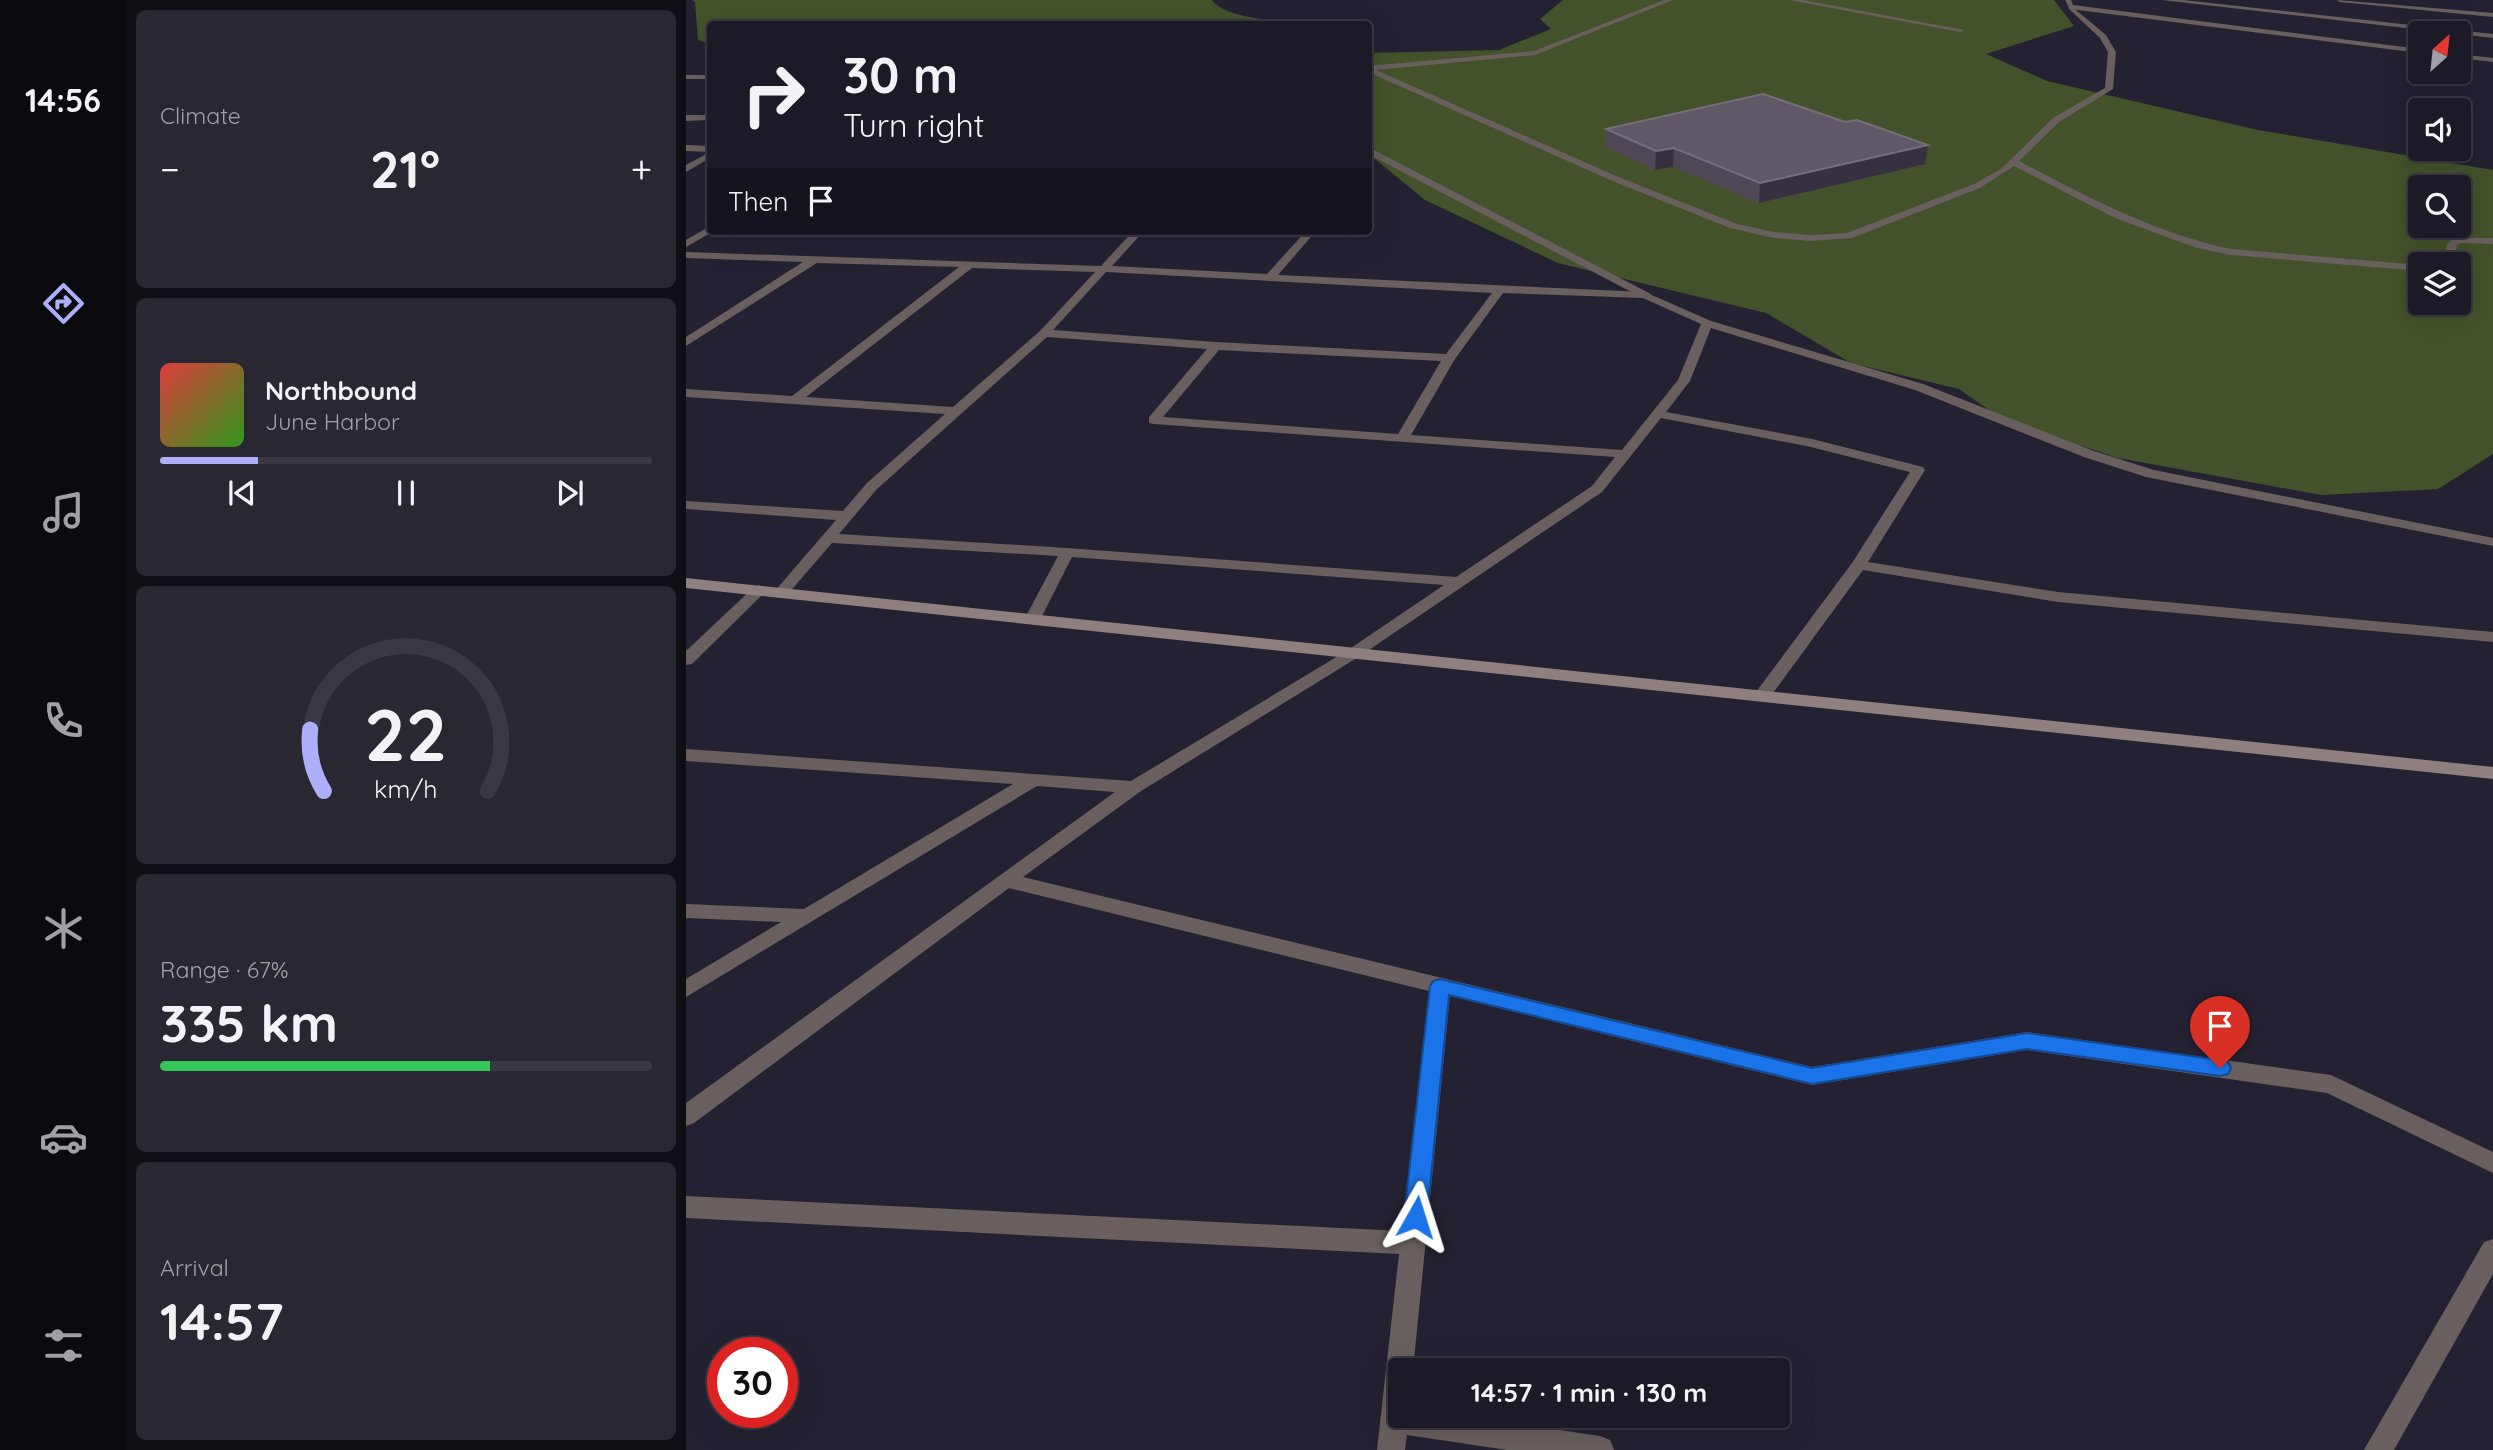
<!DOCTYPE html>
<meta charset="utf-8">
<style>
:root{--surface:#1b1a26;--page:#282732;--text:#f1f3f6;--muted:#a0a1a7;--line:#393843;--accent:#adaffb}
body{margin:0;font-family:Quicksand,sans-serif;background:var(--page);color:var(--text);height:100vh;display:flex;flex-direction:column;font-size:26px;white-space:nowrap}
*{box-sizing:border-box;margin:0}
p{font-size:23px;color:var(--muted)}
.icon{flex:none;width:38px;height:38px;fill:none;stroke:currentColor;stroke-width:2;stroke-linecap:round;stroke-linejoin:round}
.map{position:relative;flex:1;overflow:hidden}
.panel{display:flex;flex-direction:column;gap:10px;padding:10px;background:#0f0e15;width:560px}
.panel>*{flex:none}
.hud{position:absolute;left:21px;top:21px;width:665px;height:214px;border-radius:7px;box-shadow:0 7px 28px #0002,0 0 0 2px var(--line);background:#1b1a26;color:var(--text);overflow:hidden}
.needle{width:46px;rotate:27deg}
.controls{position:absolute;left:1722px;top:21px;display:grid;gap:14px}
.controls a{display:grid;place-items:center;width:63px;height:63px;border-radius:7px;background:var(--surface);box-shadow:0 7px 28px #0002,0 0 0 2px var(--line);font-size:35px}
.speed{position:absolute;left:21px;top:1337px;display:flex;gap:14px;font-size:35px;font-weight:700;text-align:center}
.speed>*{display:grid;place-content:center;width:91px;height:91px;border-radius:50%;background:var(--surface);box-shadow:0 7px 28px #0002,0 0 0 2px var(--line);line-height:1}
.speed .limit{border:10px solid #d22;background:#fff;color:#111}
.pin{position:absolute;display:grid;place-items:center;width:60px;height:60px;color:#fff;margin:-72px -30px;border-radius:50% 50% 50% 0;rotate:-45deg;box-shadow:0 0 7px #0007}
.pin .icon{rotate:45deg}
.me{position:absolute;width:77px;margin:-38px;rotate:6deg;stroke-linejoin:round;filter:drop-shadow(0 0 5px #0008)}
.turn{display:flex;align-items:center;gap:24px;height:147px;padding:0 21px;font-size:32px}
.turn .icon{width:91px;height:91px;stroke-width:2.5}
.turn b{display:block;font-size:49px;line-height:60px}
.then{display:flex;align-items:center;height:66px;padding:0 21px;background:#0003;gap:14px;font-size:26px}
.big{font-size:52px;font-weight:700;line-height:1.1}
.panel .card{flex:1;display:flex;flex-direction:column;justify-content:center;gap:10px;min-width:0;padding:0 24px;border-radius:10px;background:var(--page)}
.panel .dial{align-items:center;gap:0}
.dial svg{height:182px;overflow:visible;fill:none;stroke:var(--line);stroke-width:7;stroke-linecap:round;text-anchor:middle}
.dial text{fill:var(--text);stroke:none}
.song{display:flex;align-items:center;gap:21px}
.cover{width:84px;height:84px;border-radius:10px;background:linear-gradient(135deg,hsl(0 70% 55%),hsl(110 70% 35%))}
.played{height:7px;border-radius:4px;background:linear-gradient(90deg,var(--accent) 20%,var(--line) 20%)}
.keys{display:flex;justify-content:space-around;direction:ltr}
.heat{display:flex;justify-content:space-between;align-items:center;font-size:38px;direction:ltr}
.charge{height:10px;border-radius:5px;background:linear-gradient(90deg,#34c759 67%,var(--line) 0)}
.trip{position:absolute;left:702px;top:1358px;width:402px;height:70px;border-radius:7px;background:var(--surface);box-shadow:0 7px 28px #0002,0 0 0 2px var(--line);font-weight:700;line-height:70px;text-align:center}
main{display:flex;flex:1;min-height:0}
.menu{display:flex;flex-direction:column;width:126px;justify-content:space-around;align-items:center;background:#0b0a0f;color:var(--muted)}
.menu .icon{width:49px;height:49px}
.menu .on{color:var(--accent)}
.menu b{font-size:32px;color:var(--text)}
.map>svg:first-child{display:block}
.green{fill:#43522a;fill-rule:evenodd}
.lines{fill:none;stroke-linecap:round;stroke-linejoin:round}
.lane{fill:#695f5f;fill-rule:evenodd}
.street{fill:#695f5f;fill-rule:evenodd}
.secondary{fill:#907f7f;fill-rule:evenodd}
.wall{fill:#4f4657}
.shaded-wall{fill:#373041}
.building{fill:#605767;stroke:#756e7d;stroke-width:2}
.route{fill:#1a73e8;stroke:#114b97;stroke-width:2}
</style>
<main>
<nav class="menu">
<b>14:56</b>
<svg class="icon on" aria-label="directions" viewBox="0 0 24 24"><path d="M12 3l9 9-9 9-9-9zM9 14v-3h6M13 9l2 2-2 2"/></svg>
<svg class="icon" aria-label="music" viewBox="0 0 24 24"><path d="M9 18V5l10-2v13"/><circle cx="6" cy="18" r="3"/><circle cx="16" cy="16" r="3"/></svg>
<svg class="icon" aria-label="phone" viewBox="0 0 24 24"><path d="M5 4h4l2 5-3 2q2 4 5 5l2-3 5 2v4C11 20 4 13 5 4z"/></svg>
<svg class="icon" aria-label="climate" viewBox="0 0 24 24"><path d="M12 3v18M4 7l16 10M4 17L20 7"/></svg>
<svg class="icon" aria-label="car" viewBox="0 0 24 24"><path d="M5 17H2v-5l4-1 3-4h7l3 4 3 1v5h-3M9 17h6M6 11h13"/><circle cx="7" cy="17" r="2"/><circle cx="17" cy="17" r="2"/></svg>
<svg class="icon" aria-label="filters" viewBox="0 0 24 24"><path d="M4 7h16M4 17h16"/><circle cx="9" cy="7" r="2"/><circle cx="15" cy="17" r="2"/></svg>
</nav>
<section class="panel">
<div class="card"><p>Climate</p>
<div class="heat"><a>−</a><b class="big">21°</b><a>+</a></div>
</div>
<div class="card">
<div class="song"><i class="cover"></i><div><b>Northbound</b><p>June Harbor</p></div></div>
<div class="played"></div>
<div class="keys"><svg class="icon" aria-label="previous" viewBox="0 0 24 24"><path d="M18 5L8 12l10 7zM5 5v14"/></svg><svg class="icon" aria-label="pause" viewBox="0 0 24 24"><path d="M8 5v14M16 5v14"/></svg><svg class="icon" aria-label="next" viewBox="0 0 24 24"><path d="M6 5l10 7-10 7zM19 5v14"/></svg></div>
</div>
<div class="card dial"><svg viewBox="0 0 100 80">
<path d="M14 69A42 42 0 1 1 86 69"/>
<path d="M14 69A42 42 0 0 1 8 42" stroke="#adaffb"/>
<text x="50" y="56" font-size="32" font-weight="700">22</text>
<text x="50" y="72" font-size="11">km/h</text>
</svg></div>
<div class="card"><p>Range · 67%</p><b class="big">335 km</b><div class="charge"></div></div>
<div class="card"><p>Arrival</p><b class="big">14:57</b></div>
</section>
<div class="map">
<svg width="1807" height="1450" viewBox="0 0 1807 1450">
<rect width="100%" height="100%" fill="#242232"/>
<path class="green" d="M 6,0 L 526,0 C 540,21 609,22 635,24 L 24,24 L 24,44 L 12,40 L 9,2 Z
M 877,0 L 1368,0 L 1388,26 L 1300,54 L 1361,81 L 1572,130 L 1807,170 L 1807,454 L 1752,489 L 1635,495 L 1432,458 L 1317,420 L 1273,389 L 1165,363 L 1080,313 L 872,263 L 739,200 L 683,154 L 682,53 L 813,50 L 865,29 L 854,19 ZM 1734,187 L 1773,187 L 1773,226 L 1734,226 ZM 1734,264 L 1773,264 L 1773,303 L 1734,303 Z"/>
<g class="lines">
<path class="lane" d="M 978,0 L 987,0 L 849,55 L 690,70 L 930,176 L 1051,224 L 1088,232 L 1124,235 L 1161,233 L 1288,184 L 1315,169 L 1367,118 L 1419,88 L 1422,52 L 1414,38 L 1382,8 L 1384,5 L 1420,35 L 1430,52 L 1427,89 L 1373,122 L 1333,161 C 1402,197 1468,233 1545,249 L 1734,265 L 1734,271 L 1545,255 L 1511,248 L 1429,218 L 1328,166 L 1294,188 L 1166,238 L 1124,241 L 1088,238 L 1044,228 L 924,180 L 682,72 L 682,66 L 848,51 Z
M 1103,0 L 1117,0 L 1278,30 L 1274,32 Z
M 682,147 L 963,293 L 965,295 L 955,297 L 682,154 Z
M 1769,238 L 1807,238 L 1807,244 L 1775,243 L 1771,245 L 1767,264 L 1757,264 L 1761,244 Z"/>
<path class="street" d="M 1379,0 L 1385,0 L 1387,5 L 1734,49 L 1734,53 L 1384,9 Z
M 1476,0 L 1497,0 L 1807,34 L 1807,38 Z
M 1651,0 L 1807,13 L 1807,17 L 1654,2 Z
M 1773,54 L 1807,58 L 1807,62 L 1773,58 Z
M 0,75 L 24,75 L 24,79 L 0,79 Z
M 0,115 L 24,115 L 24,120 L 0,121 Z
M 0,145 L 24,146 L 24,152 L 0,151 Z
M 24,152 L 24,158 L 0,172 L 0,165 Z
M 24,226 L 24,231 L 28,231 L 0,247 L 0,240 Z
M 447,231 L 458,231 L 426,266 L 581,274 L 620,231 L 630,231 L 592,275 L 959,292 L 1025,321 L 1237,384 L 1408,451 L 1468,470 L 1807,538 L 1807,546 L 1460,477 L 1398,457 L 1229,390 L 1025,328 L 1004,381 L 980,412 L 1126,439 L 1237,467 L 1239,470 L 1182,562 L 1372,592 L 1807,632 L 1807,642 L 1372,602 L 1177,570 L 1082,700 L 1070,700 L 1067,696 L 1166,563 L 1224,472 L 1125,447 L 975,418 L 916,492 L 674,656 L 455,791 L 337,877 L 1126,1067 L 1341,1032 L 1645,1075 L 1807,1152 L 1807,1173 L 1641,1093 L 1341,1050 L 1126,1085 L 764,996 L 727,1370 L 714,1370 L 714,1416 L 778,1416 L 914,1436 L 924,1440 L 928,1450 L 821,1450 L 721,1435 L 719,1450 L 691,1450 L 713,1254 L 0,1218 L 0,1196 L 716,1231 L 743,991 L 323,888 L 8,1123 L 0,1126 L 0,1103 L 429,792 L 351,786 L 0,997 L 0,979 L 95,922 L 0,918 L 0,904 L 118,909 L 327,784 L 0,761 L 0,749 L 445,781 L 662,650 L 758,585 L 386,557 L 355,618 L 347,623 L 339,618 L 372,556 L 146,543 L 101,595 L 96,597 L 88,592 L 150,520 L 0,509 L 0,501 L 157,511 L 181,483 L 259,414 L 0,397 L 0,389 L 106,396 L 273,267 L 131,263 L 0,346 L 0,337 L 117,262 L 0,258 L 0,252 L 415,266 ZM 286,268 L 409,272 L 354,331 L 267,407 L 120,397 ZM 420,272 L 806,293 L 760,354 L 530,342 L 367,330 ZM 817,293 L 957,298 L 1015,324 L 992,380 L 936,450 L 725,435 L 769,359 ZM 361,337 L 521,349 L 463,417 L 463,423 L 468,424 L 929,457 L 906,486 L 770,577 L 381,548 L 153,534 L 191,489 ZM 533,350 L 755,361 L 712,434 L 477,417 Z
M 73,585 L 81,590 L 78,593 L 6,664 L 0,665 L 0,651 L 68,587 Z
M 1807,1239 L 1807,1274 L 1708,1450 L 1678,1450 L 1798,1242 Z"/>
<path class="secondary" d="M 0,578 L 1807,767 L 1807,779 L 0,588 Z"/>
</g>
<path class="wall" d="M 1159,122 L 1242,145 L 1239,164 L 1073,203 L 987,167 L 969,170 L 920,147 L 920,129 Z"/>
<path class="shaded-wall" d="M 1242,145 L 1239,164 L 1073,203 L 1074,183 Z
M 988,148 L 987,167 L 969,170 L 970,151 Z"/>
<path class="building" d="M 1077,94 L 1159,122 L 1171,120 L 1242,145 L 1074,183 L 988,148 L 970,151 L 920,129 Z"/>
<path class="route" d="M 754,979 L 1126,1068 L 1341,1033 L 1534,1060 L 1542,1062 L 1545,1068 L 1542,1074 L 1534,1076 L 1341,1049 L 1126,1084 L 763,995 L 741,1217 L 738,1224 L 730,1227 L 722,1224 L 718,1217 L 744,986 L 747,981 Z"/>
</svg>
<div class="controls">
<a><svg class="needle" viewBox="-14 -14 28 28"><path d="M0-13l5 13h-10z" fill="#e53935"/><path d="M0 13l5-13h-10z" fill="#a0a1a7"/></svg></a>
<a><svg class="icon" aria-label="sound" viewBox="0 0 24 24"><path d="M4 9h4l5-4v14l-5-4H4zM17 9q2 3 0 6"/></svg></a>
<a><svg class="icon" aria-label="search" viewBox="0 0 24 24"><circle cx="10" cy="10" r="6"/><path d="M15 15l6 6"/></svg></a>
<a><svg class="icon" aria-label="layers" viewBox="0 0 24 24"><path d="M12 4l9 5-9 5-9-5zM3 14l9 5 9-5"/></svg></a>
</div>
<div class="speed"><div class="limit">30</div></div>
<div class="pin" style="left:1534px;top:1068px;background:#d93025"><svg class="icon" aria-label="arrive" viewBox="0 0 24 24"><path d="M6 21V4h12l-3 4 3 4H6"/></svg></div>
<svg class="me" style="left:730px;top:1217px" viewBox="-20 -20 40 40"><path d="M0-17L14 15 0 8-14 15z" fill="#1a73e8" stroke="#fff" stroke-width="4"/></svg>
<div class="trip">14:57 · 1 min · 130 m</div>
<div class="hud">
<div class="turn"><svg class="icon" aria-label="right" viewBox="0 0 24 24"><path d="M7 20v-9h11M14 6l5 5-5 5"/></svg><div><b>30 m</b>Turn right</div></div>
<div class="then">Then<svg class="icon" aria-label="arrive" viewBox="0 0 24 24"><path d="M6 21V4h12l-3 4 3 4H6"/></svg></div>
</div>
</div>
</main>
